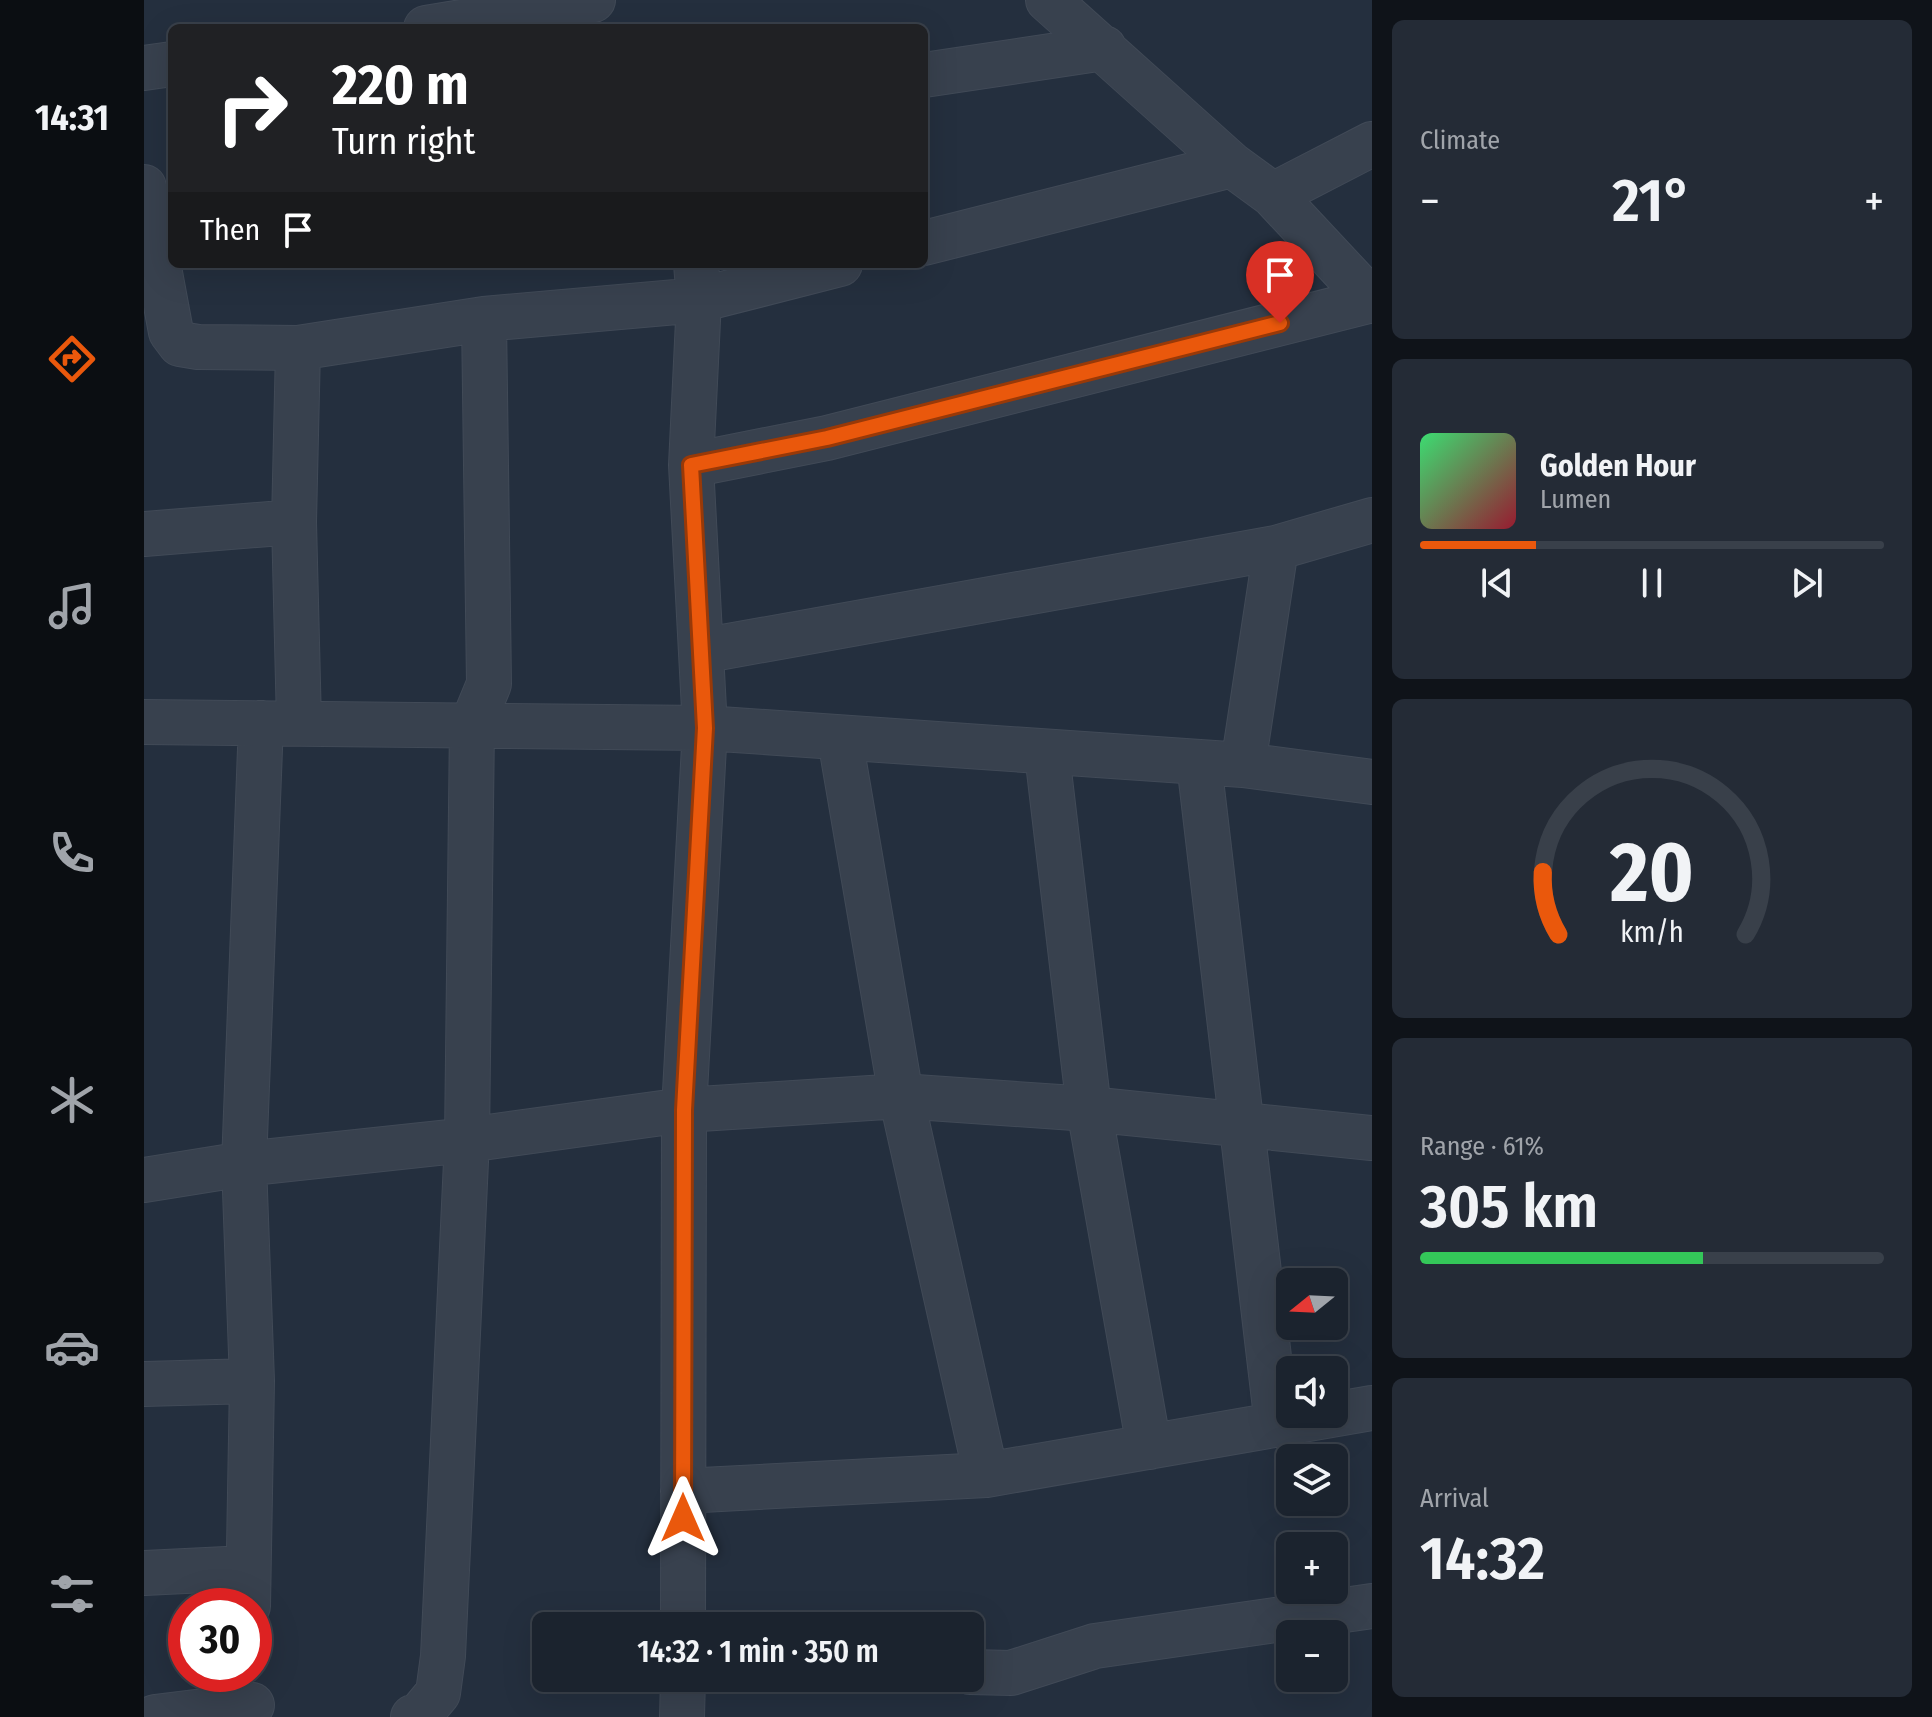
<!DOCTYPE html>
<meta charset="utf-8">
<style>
:root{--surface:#1b232e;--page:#242b36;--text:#f1f3f6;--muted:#a0a4aa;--line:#39404a;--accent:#ea580c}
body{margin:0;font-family:"Fira Sans Condensed",sans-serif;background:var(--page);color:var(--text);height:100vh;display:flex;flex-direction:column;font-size:30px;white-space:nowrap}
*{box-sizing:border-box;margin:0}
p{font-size:26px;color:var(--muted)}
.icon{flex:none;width:44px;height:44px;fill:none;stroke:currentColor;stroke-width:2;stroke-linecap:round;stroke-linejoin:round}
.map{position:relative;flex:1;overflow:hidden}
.panel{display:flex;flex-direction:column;gap:20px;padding:20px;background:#0f1319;width:560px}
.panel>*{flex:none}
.banner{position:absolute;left:24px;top:24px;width:760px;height:244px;border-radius:12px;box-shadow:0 8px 32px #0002,0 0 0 2px var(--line);background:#202124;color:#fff;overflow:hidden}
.needle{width:52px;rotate:252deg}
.tools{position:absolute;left:1132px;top:1268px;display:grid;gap:16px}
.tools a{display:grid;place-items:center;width:72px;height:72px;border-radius:12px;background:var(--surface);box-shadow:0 8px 32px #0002,0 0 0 2px var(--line);font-size:40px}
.speed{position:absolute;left:24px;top:1588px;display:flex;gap:16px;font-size:40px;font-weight:700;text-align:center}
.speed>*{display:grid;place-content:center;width:104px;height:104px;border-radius:50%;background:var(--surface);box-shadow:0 8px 32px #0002,0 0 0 2px var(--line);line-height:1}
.speed .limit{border:12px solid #d22;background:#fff;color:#111}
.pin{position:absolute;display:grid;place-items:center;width:68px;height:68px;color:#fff;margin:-82px -34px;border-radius:50% 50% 50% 0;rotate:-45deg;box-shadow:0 0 8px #0007}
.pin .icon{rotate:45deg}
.me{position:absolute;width:88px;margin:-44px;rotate:0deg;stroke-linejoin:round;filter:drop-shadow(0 0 6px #0008)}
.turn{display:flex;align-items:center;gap:28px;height:168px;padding:0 32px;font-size:36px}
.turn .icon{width:104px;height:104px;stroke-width:2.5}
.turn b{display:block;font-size:56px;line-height:68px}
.then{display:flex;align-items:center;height:76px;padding:0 32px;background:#0003;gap:16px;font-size:30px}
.big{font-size:60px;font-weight:600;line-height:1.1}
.panel .card{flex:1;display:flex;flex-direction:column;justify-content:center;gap:12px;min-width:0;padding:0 28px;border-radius:12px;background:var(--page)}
.panel .dial{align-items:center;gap:0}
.dial svg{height:208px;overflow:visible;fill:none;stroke:var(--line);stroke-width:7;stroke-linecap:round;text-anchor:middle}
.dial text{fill:var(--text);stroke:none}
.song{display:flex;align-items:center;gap:24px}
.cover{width:96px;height:96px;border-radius:12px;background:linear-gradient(135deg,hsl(140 70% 55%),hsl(350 70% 35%))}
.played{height:8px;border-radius:4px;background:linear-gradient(90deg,var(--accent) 25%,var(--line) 25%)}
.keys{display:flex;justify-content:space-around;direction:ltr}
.heat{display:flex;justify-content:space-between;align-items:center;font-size:44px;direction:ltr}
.charge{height:12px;border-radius:6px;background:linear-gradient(90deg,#34c759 61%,var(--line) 0)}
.trip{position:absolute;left:388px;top:1612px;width:452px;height:80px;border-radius:12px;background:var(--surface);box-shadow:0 8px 32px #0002,0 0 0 2px var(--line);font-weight:600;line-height:80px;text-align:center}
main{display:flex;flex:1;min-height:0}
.tabs{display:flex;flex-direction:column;width:144px;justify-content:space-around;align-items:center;background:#0b0e12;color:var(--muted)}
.tabs .icon{width:56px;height:56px}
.tabs .on{color:var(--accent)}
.tabs b{font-size:36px;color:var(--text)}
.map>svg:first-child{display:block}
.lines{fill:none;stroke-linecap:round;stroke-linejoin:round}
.minor-casing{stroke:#414a57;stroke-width:46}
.minor{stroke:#38414e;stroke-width:44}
.route-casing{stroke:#983908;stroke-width:20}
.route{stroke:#ea580c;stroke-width:14}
</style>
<main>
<nav class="tabs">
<b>14:31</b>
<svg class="icon on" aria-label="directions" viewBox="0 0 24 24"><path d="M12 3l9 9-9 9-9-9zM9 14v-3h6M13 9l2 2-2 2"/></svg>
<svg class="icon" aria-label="music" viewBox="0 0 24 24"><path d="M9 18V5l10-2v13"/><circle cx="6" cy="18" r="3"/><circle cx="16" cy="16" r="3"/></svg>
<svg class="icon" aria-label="phone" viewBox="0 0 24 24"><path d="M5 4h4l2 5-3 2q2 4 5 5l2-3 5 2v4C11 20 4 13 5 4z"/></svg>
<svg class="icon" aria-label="climate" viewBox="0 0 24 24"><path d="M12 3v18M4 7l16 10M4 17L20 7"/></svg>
<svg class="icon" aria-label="car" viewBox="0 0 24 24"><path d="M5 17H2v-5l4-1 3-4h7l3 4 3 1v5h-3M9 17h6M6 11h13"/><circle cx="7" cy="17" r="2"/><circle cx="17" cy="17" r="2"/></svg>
<svg class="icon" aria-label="filters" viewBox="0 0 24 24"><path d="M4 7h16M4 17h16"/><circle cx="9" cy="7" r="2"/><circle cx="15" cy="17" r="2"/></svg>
</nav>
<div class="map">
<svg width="1228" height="1717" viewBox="0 0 1228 1717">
<rect width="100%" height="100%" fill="#242f3e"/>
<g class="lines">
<defs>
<path id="minor" d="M 904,0 L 1088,165 L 1129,195 L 1228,301
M 282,28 L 449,0
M 0,68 L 28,64
M 780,75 L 960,48
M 0,187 L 27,332 L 36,344 L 54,347 L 154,348 L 340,319 L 555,300 L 696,264
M 1129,195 L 1228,144
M 780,243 L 1088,165
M 154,348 L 150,522 L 155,723
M 547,465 L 683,438 L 1228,300
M 0,534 L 150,522
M 557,651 L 1132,548 L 1228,520
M 0,722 L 561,728 L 1099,765 L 1228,782
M 696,739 L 757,1096 L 842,1475
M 903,754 L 945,1109 L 1005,1447
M 1055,763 L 1133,1425
M 1099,765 L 1132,548
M 0,1180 L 100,1164 L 323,1140 L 540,1110 L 757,1096 L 945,1109 L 1228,1138
M 0,1384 L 108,1381
M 539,1491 L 842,1475 L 1228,1408
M 0,1573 L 103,1568
M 104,1606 L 108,1381 L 100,1164 L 117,723
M 539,1626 L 540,1110 L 561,728 L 547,465 L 555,300 L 552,264
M 826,1672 L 867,1673 L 951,1646 L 1228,1606
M 11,1717 L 108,1705
M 269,1717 L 275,1716 L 294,1693 L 299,1656 L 323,1140 L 328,725 L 345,684 L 340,319
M 538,1717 L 539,1678"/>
</defs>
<use href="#minor" class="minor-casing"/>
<use href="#minor" class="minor"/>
</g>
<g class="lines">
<defs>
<path id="route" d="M 539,1518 L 540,1110 L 561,728 L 547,465 L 683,438 L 1136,323"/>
</defs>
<use href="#route" class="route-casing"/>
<use href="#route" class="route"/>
</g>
</svg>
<div class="tools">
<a><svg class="needle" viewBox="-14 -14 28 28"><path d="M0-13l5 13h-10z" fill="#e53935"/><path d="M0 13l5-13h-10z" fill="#a0a4aa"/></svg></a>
<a><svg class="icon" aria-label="sound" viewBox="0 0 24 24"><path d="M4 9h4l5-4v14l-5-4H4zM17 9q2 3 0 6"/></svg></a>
<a><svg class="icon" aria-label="layers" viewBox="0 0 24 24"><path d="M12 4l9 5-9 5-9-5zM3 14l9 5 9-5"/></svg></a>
<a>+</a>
<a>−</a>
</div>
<div class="speed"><div class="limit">30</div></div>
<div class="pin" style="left:1136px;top:323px;background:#d93025"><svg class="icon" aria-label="arrive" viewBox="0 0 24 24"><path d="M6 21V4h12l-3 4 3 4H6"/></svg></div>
<svg class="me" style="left:539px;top:1518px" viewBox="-20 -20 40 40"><path d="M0-17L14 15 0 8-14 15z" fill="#ea580c" stroke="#fff" stroke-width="4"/></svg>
<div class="trip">14:32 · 1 min · 350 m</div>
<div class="banner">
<div class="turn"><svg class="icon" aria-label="right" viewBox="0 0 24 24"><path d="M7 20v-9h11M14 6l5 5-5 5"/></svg><div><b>220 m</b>Turn right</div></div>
<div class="then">Then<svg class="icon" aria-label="arrive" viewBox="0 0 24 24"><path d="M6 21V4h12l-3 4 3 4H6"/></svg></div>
</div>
</div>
<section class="panel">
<div class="card"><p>Climate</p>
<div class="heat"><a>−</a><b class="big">21°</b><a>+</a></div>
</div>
<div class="card">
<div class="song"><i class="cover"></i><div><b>Golden Hour</b><p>Lumen</p></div></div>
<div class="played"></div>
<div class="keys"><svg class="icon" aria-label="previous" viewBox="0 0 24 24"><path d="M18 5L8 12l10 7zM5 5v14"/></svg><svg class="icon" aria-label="pause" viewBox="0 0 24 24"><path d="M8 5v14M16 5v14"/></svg><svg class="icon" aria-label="next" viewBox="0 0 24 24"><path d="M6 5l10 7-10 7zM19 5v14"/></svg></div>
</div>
<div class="card dial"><svg viewBox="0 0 100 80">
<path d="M14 69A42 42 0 1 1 86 69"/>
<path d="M14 69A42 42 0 0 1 8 45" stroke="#ea580c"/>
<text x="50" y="56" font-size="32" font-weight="700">20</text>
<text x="50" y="72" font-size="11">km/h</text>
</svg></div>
<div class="card"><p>Range · 61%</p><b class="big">305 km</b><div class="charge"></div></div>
<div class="card"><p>Arrival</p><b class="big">14:32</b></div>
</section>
</main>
